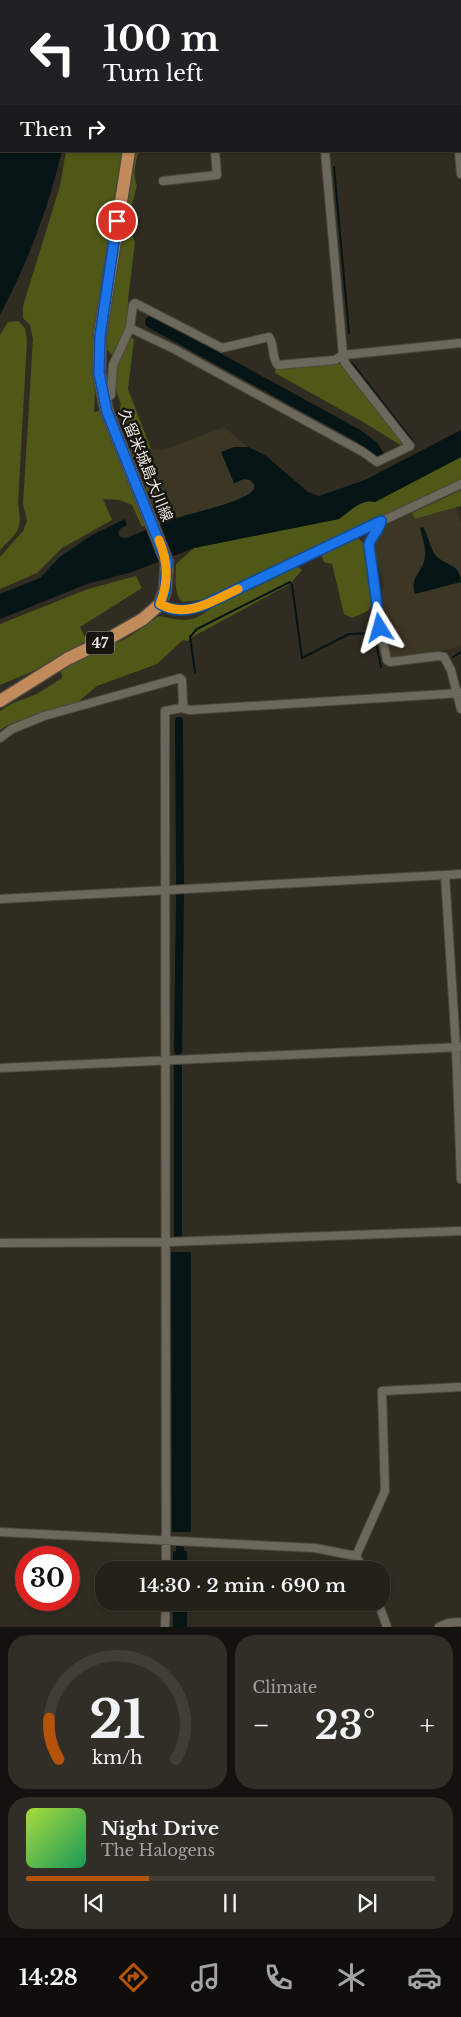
<!DOCTYPE html>
<meta charset="utf-8">
<style>
:root{--surface:#242119;--page:#302e26;--text:#f1f3f6;--muted:#a3a3a2;--line:#413e38;--accent:#b45309}
body{margin:0;font-family:"Libre Baskerville","Noto Sans JP",serif;background:var(--page);color:var(--text);height:100vh;display:flex;flex-direction:column;font-size:19px;white-space:nowrap}
*{box-sizing:border-box;margin:0}
p{font-size:16px;color:var(--muted)}
.icon{flex:none;width:28px;height:28px;fill:none;stroke:currentColor;stroke-width:2;stroke-linecap:round;stroke-linejoin:round}
.map{position:relative;height:1627px;overflow:hidden}
.side{display:flex;flex-direction:column;gap:8px;padding:8px;background:#14120e;flex:1}
.side>*{flex:none}
.hud{position:absolute;left:0px;top:0px;width:461px;height:152px;box-shadow:0 1px 4px #0004,0 0 0 1px var(--line);background:#202124;color:#fff;overflow:hidden}
.speed{position:absolute;left:15px;top:1546px;display:flex;gap:10px;font-size:25px;font-weight:700;text-align:center}
.speed>*{display:grid;place-content:center;width:65px;height:65px;border-radius:50%;background:var(--surface);box-shadow:0 1px 4px #0004,0 0 0 1px var(--line);line-height:1}
.speed .limit{border:8px solid #d22;background:#fff;color:#111}
.pin{position:absolute;display:grid;place-items:center;width:42px;height:42px;color:#fff;margin:-21px;border:2px solid #fff;border-radius:50%;box-shadow:0 1px 5px #0007}
.me{position:absolute;width:55px;margin:-28px;rotate:352deg;stroke-linejoin:round;filter:drop-shadow(0 0 4px #0008)}
.turn{display:flex;align-items:center;gap:18px;height:105px;padding:0 20px;font-size:22px}
.turn .icon{width:65px;height:65px;stroke-width:2.5}
.turn b{display:block;font-size:35px;line-height:42px}
.then{display:flex;align-items:center;height:48px;padding:0 20px;background:#0003;gap:10px;font-size:19px}
.big{font-size:38px;font-weight:600;line-height:1.1}
.side .tile{flex:1;display:flex;flex-direction:column;justify-content:center;gap:8px;min-width:0;padding:0 18px;border-radius:20px;background:var(--page)}
.side .dial{align-items:center;gap:0}
.dial svg{height:130px;overflow:visible;fill:none;stroke:var(--line);stroke-width:7;stroke-linecap:round;text-anchor:middle}
.dial text{fill:var(--text);stroke:none}
.song{display:flex;align-items:center;gap:15px}
.cover{width:60px;height:60px;border-radius:8px;background:linear-gradient(135deg,hsl(80 70% 55%),hsl(150 70% 35%))}
.played{height:5px;border-radius:2px;background:linear-gradient(90deg,var(--accent) 30%,var(--line) 30%)}
.keys{display:flex;justify-content:space-around;direction:ltr}
.heat{display:flex;justify-content:space-between;align-items:center;font-size:28px;direction:ltr}
.side .tiles{flex:1;display:grid;gap:8px;grid-template-columns:1fr 1fr}
.tile:last-child{grid-column:span 2}
.trip{position:absolute;left:95px;top:1561px;width:295px;height:50px;border-radius:20px;background:var(--surface);box-shadow:0 1px 4px #0004,0 0 0 1px var(--line);font-weight:600;line-height:50px;text-align:center}
.tabs{display:flex;height:80px;justify-content:space-around;align-items:center;background:#0e0d0a;color:var(--muted)}
.tabs .icon{width:35px;height:35px}
.tabs .current{color:var(--accent)}
.tabs b{font-size:22px;color:var(--text)}
.map>svg:first-child{display:block}
.built{fill:#3c3625}
.green{fill:#4f5816}
.water{fill:#051415}
.lines{fill:none;stroke-linecap:round;stroke-linejoin:round}
.stream{stroke:#051415;stroke-width:2}
.canal{stroke:#051415;stroke-width:8}
.river{stroke:#051415;stroke-width:12}
.minor-casing{stroke:#4b483e;stroke-width:10}
.primary-casing{stroke:#4b483e;stroke-width:15}
.minor{stroke:#6d685c;stroke-width:8}
.primary{stroke:#c18b5c;stroke-width:12}
.route-casing{stroke:#114b97;stroke-width:12}
.route{stroke:#1a73e8;stroke-width:9}
.slow{stroke:#f59e0b;stroke-width:9}
.labels{text-anchor:middle;dominant-baseline:central;stroke-width:5;stroke-linejoin:round;paint-order:stroke}
.shield{fill:#161510;stroke:#acaba4;stroke-width:1}
.shield-label{font-size:14px;font-weight:bold;fill:#edebe4}
.street-label{font-size:15px;fill:#edebe4;stroke:#161510}
</style>
<div class="map">
<svg width="461" height="1627" viewBox="0 0 461 1627">
<rect width="100%" height="100%" fill="#302c21"/>
<path class="built" d="M 224,427 L 248,447 L 234,447 L 234,483 L 244,479 L 250,480 L 254,484 L 254,489 L 251,494 L 224,505 L 180,517 L 168,517 L 149,459 L 149,451 L 151,449 L 163,450 Z
M 456,508 L 461,524 L 461,644 L 455,648 L 390,659 L 380,595 L 384,585 L 372,542 L 386,525 L 412,513 L 415,519 Z"/>
<path class="green" d="M 66,151 L 124,151 L 108,239 L 96,333 L 92,371 L 95,392 L 94,412 L 100,411 L 148,524 L 142,527 L 132,505 L 120,500 L 103,499 L 112,520 L 62,548 L 37,573 L 0,589 L 0,557 L 23,531 L 27,521 L 23,504 L 33,339 L 30,325 L 23,318 L 23,306 L 60,186 Z
M 134,151 L 139,151 C 136,161 132,175 137,185 L 127,225 L 135,242 L 128,300 L 129,321 L 112,355 L 106,348 L 104,336 Z
M 18,321 L 25,328 L 27,340 L 18,504 C 23,531 18,531 0,550 L 0,335 L 8,322 Z
M 129,337 L 134,339 L 128,389 L 151,449 L 149,451 L 129,429 L 119,412 L 121,404 C 109,375 117,364 129,337 Z
M 341,364 L 403,439 L 402,446 L 363,422 L 275,373 L 275,368 Z
M 130,440 L 149,459 L 168,517 L 159,519 L 131,451 Z
M 461,457 L 461,480 L 203,600 L 182,602 C 173,592 176,577 176,564 L 194,548 L 339,519 C 349,512 362,498 375,502 Z
M 461,490 L 461,506 L 415,519 L 412,513 Z
M 358,538 L 363,543 L 373,603 L 368,611 L 352,618 L 344,614 L 332,564 L 324,562 L 321,555 Z
M 297,566 L 302,570 L 290,584 L 194,636 L 188,641 L 183,640 L 157,664 L 97,686 L 78,702 L 10,724 L 0,730 L 0,711 L 13,703 L 37,694 L 62,678 L 61,671 L 70,663 L 127,638 L 159,616 C 183,621 193,624 212,607 Z
M 136,576 L 142,588 L 80,627 L 87,641 L 38,669 L 0,685 L 0,624 L 88,589 Z"/>
<path class="water" d="M 0,0 L 77,0 L 1,1 L 1,151 L 62,151 C 48,209 28,262 0,315 Z
M 461,430 L 461,457 L 375,502 C 362,498 349,512 339,519 L 194,548 L 132,572 L 87,584 L 0,619 L 0,594 L 40,578 L 60,557 L 92,535 L 125,519 L 127,525 L 120,529 L 118,533 L 120,537 L 126,538 C 144,531 163,523 181,517 C 198,511 245,502 254,489 L 254,484 L 250,480 L 244,479 L 234,483 L 221,452 L 234,447 L 248,447 L 265,455 L 308,492 L 319,496 L 365,480 Z
M 423,527 C 428,535 430,546 434,553 C 442,566 461,562 461,582 L 415,594 C 409,576 424,572 425,556 C 426,548 422,536 420,528 Z
M 171,1252 L 191,1252 L 191,1532 L 172,1532 Z
M 173,1551 L 187,1551 L 187,1570 L 173,1570 Z
M 173,1603 L 187,1603 L 187,1627 L 173,1627 Z"/>
<g class="lines">
<path class="stream" d="M 334,167 L 349,333
M 352,363 L 411,439
M 453,657 L 461,652
M 195,672 L 190,637 L 197,629 L 290,582 L 292,585 L 302,658 L 349,634 L 374,633 L 381,667"/>
<path class="canal" d="M 179,721 L 180,883
M 178,1051 L 180,896
M 178,1235 L 178,1067
M 180,1547 L 180,1570"/>
<path class="river" d="M 151,322 L 357,435 L 372,446 L 380,458"/>
<defs>
<path id="minor" d="M 339,1 L 350,0
M 460,135 L 461,135
M 325,151 L 343,355 L 461,343
M 459,151 L 461,174
M 163,181 L 217,175 L 215,151
M 103,400 L 111,395 L 113,365 L 130,328 L 133,305 L 135,303 L 222,348 L 269,337 C 275,345 271,358 278,365 L 335,360 L 343,355 L 345,363 L 410,446 L 377,462 L 363,452 L 174,349 L 130,328
M 381,521 C 379,531 371,536 369,545 L 380,628 L 387,660 L 390,662 L 438,656 L 444,657 L 451,670 L 461,709
M 160,604 C 174,612 186,611 201,606 L 461,484
M 0,738 L 12,729 L 44,716 L 180,678 L 182,680 L 183,704 L 181,708 L 190,710 L 461,693
M 461,874 L 445,875 L 456,1047 L 461,1179
M 0,899 L 445,875
M 0,1068 L 461,1047
M 0,1243 L 167,1242 L 461,1231
M 0,1532 L 315,1548 L 356,1556 L 364,1570
M 356,1556 L 385,1491 L 382,1391 L 461,1387
M 166,1570 L 165,711 L 181,708
M 378,1602 L 387,1627
M 165,1627 L 166,1602
M 439,1627 L 448,1623 L 461,1622"/>
<path id="primary" d="M 144,0 L 144,1
M 0,701 L 67,659 L 108,639 L 143,619 L 160,604 L 165,591 L 167,562 L 107,412 L 99,373 L 100,335 L 129,151"/>
</defs>
<use href="#minor" class="minor-casing"/>
<use href="#primary" class="primary-casing"/>
<use href="#minor" class="minor"/>
<use href="#primary" class="primary"/>
</g>
<g class="lines">
<defs>
<path id="route" d="M 117,221 L 100,336 L 99,373 L 107,412 L 167,562 L 165,591 L 160,604 C 174,612 186,611 202,606 L 381,521 C 379,531 371,536 369,545 L 380,628"/>
</defs>
<use href="#route" class="route-casing"/>
<use href="#route" class="route"/>
<path class="slow" d="M 159,540 C 168,562 169,581 160,604 C 187,619 213,601 238,589"/>
</g>
<g class="labels">
<rect class="shield" x="86" y="631.5" width="28" height="23" rx="4"/>
<g class="shield-label">
<text x="100" y="643">47</text>
</g>
<g class="street-label">
<text transform="translate(146 465) rotate(68)">久留米城島大川線</text>
</g>
</g>
</svg>
<div class="speed"><div class="limit">30</div></div>
<div class="pin" style="left:117px;top:221px;background:#d93025"><svg class="icon" aria-label="arrive" viewBox="0 0 24 24"><path d="M6 21V4h12l-3 4 3 4H6"/></svg></div>
<svg class="me" style="left:380px;top:628px" viewBox="-20 -20 40 40"><path d="M0-17L14 15 0 8-14 15z" fill="#1a73e8" stroke="#fff" stroke-width="4"/></svg>
<div class="trip">14:30 · 2 min · 690 m</div>
<div class="hud">
<div class="turn"><svg class="icon" aria-label="left" viewBox="0 0 24 24"><path d="M17 20v-9H6M10 6l-5 5 5 5"/></svg><div><b>100 m</b>Turn left</div></div>
<div class="then">Then<svg class="icon" aria-label="right" viewBox="0 0 24 24"><path d="M7 20v-9h11M14 6l5 5-5 5"/></svg></div>
</div>
</div>
<section class="side">
<div class="tiles">
<div class="tile dial"><svg viewBox="0 0 100 80">
<path d="M14 69A42 42 0 1 1 86 69"/>
<path d="M14 69A42 42 0 0 1 8 44" stroke="#b45309"/>
<text x="50" y="56" font-size="32" font-weight="700">21</text>
<text x="50" y="72" font-size="11">km/h</text>
</svg></div>
<div class="tile"><p>Climate</p>
<div class="heat"><a>−</a><b class="big">23°</b><a>+</a></div>
</div>
<div class="tile">
<div class="song"><i class="cover"></i><div><b>Night Drive</b><p>The Halogens</p></div></div>
<div class="played"></div>
<div class="keys"><svg class="icon" aria-label="previous" viewBox="0 0 24 24"><path d="M18 5L8 12l10 7zM5 5v14"/></svg><svg class="icon" aria-label="pause" viewBox="0 0 24 24"><path d="M8 5v14M16 5v14"/></svg><svg class="icon" aria-label="next" viewBox="0 0 24 24"><path d="M6 5l10 7-10 7zM19 5v14"/></svg></div>
</div>
</div>
</section>
<nav class="tabs">
<b>14:28</b>
<svg class="icon current" aria-label="directions" viewBox="0 0 24 24"><path d="M12 3l9 9-9 9-9-9zM9 14v-3h6M13 9l2 2-2 2"/></svg>
<svg class="icon" aria-label="music" viewBox="0 0 24 24"><path d="M9 18V5l10-2v13"/><circle cx="6" cy="18" r="3"/><circle cx="16" cy="16" r="3"/></svg>
<svg class="icon" aria-label="phone" viewBox="0 0 24 24"><path d="M5 4h4l2 5-3 2q2 4 5 5l2-3 5 2v4C11 20 4 13 5 4z"/></svg>
<svg class="icon" aria-label="climate" viewBox="0 0 24 24"><path d="M12 3v18M4 7l16 10M4 17L20 7"/></svg>
<svg class="icon" aria-label="car" viewBox="0 0 24 24"><path d="M5 17H2v-5l4-1 3-4h7l3 4 3 1v5h-3M9 17h6M6 11h13"/><circle cx="7" cy="17" r="2"/><circle cx="17" cy="17" r="2"/></svg>
</nav>
